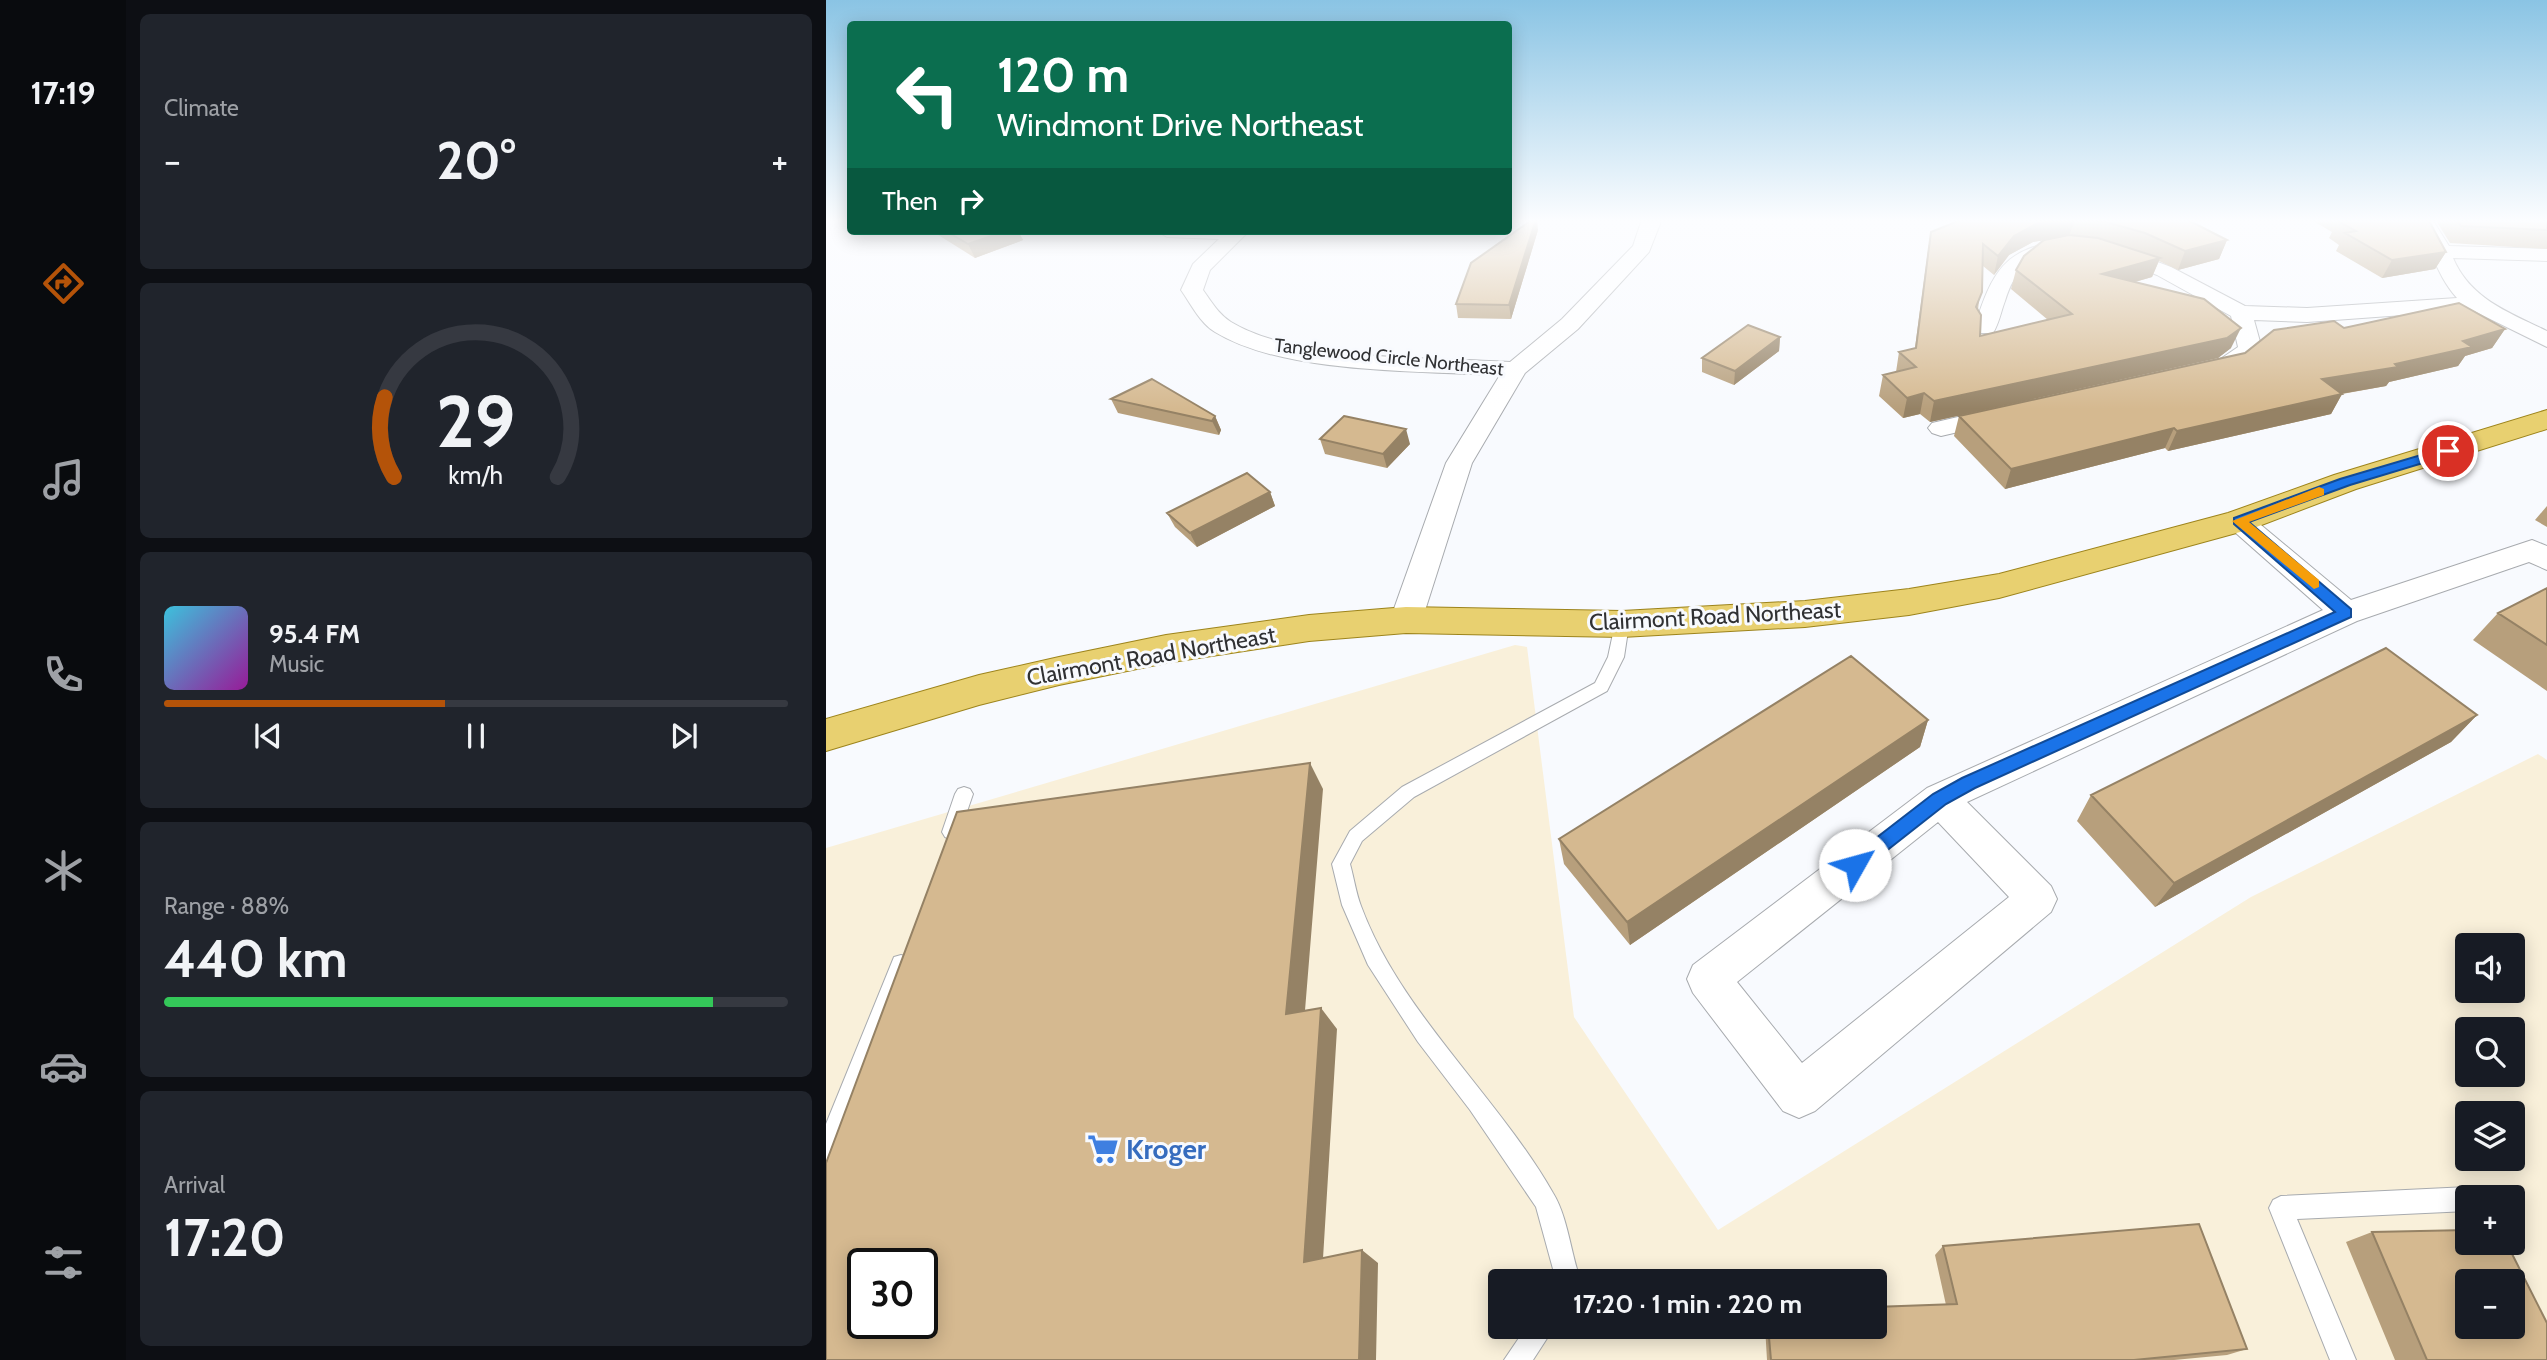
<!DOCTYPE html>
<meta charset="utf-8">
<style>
:root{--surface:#171b24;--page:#20242c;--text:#f1f3f6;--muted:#9ea1a6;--line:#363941;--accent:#b45309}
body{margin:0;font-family:Cabin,sans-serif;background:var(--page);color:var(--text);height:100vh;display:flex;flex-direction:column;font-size:26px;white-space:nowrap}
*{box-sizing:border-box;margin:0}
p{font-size:23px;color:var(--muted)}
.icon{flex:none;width:38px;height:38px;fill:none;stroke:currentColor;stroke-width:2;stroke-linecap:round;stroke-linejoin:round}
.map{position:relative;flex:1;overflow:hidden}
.sheet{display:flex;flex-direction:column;gap:14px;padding:14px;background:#0d0f14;width:700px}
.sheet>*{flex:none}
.guide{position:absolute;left:21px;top:21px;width:665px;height:214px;border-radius:7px;box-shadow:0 4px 18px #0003;background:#0b6e4f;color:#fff;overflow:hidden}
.tools{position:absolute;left:1629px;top:933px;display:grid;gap:14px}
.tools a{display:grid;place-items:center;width:70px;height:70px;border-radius:7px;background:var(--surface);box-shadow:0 4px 18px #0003;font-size:35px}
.speed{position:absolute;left:21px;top:1248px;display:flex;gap:14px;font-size:35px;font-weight:700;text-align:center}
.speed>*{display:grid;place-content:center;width:91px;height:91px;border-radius:50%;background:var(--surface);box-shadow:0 4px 18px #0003;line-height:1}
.speed .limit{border:4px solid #111;border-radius:10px;background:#fff;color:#111}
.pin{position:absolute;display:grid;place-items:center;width:60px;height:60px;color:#fff;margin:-30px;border:4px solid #fff;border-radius:50%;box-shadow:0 2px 7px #0007}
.me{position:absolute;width:77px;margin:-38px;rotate:52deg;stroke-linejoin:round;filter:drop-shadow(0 0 5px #0008)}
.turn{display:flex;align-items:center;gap:24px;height:147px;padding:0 35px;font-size:32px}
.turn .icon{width:91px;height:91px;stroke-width:2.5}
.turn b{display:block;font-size:49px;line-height:60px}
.then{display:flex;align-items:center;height:66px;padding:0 35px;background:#0003;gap:14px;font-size:26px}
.big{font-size:52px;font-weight:700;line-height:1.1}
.sheet .card{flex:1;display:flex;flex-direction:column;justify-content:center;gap:10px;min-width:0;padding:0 24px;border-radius:10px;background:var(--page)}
.sheet .dial{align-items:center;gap:0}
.dial svg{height:182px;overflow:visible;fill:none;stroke:var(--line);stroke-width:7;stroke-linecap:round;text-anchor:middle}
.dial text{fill:var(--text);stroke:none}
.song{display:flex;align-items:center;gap:21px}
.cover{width:84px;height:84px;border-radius:10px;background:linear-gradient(135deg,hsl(190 70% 55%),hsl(300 70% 35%))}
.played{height:7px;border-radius:4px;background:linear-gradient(90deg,var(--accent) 45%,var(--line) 45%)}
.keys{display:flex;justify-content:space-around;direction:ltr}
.heat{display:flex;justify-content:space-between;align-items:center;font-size:38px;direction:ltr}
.charge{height:10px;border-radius:5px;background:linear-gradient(90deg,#34c759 88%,var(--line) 0)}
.trip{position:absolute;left:662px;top:1269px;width:399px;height:70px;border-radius:7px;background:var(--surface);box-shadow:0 4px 18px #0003;font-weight:700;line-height:70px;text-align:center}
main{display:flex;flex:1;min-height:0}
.menu{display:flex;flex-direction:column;width:126px;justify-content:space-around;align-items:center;background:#090b0e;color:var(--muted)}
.menu .icon{width:49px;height:49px}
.menu .active{color:var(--accent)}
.menu b{font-size:32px;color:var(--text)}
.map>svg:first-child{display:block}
.commercial{fill:#f9f0da;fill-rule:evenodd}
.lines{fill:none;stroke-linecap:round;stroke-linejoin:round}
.service-casing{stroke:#a8abaf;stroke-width:2}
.minor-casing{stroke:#a8abaf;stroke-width:2}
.primary-casing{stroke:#9d841c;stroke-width:2}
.service{fill:#fff;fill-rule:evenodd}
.minor{fill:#fff;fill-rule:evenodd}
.primary{fill:#e8d070;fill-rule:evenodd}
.wall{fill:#b79f7c;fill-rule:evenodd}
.shaded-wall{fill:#958265}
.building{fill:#d5b990;stroke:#958265;stroke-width:2;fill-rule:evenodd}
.route{fill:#1a73e8;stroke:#114b97;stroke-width:2}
.slow{fill:#f59e0b}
.labels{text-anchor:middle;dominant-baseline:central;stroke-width:6;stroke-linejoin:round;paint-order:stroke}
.far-street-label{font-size:19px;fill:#303133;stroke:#f8fafe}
.street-label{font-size:23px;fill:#303133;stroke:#f8fafe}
.near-shop-label{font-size:28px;font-weight:bold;fill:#366cbe;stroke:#f8fafe;text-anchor:start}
</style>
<main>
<nav class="menu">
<b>17:19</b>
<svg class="icon active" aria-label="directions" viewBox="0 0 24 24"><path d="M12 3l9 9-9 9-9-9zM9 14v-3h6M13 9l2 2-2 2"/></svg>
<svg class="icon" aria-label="music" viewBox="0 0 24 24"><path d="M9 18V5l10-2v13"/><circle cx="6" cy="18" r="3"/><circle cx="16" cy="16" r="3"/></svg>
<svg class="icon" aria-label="phone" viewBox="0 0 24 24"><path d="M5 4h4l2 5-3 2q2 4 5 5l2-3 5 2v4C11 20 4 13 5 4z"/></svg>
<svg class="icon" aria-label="climate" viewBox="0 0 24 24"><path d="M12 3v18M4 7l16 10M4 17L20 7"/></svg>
<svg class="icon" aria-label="car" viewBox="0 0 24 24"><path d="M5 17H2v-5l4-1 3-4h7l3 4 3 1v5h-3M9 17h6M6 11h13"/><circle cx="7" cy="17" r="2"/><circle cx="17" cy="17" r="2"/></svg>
<svg class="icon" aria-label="filters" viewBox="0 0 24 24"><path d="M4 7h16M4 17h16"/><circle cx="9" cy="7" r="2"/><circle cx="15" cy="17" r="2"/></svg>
</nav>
<section class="sheet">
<div class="card"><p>Climate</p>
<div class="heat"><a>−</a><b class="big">20°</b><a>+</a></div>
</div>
<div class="card dial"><svg viewBox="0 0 100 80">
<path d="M14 69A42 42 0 1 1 86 69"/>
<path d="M14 69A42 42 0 0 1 10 34" stroke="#b45309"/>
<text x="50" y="56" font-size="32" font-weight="700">29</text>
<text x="50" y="72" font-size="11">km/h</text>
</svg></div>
<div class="card">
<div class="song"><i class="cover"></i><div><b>95.4 FM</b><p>Music</p></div></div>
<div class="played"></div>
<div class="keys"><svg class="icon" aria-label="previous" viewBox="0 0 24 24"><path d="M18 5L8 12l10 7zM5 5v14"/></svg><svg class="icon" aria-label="pause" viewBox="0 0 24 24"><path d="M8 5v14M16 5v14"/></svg><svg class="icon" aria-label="next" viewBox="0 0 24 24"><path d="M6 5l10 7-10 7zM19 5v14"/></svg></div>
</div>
<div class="card"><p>Range · 88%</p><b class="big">440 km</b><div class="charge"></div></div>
<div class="card"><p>Arrival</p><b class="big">17:20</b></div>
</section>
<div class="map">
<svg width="1721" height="1360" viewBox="0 0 1721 1360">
<rect width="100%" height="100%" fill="#f8fafe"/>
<path class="commercial" d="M 689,645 L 701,647 L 748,1017 L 892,1230 L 1425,897 L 1712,754 L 1721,760 L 1721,1360 L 0,1360 L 0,848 ZM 1642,945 L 1687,945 L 1687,990 L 1642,990 ZM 1642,1029 L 1687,1029 L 1687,1074 L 1642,1074 ZM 1642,1113 L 1687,1113 L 1687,1158 L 1642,1158 ZM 1642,1197 L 1687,1197 L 1687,1242 L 1642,1242 ZM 37,1264 L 96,1264 L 96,1323 L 37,1323 ZM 674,1281 L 1048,1281 L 1048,1326 L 674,1326 ZM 1642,1281 L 1687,1281 L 1687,1326 L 1642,1326 Z"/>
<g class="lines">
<defs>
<path id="service" d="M 796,619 L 803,624 L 798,657 L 781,691 L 588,797 L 536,841 L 524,864 C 528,878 530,893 535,906 C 574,1012 671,1095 727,1193 C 740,1214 744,1245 751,1269 L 747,1281 L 723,1281 L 727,1269 L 710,1207 L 644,1110 L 592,1042 L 542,965 L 516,905 L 506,864 L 524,831 L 576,787 L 769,683 L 782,657 L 789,624 Z
M 138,787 L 144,789 L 147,794 L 134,832 L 131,837 L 125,840 L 119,837 L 116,832 L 129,794 L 132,789 Z
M 75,955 L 82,957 L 85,964 L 8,1160 L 0,1163 L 0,1124 L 68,957 Z
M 1642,1187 L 1650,1191 L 1653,1197 L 1642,1197 L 1642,1211 L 1471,1219 L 1530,1360 L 1504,1360 L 1443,1208 L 1447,1200 L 1455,1196 Z
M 701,1326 L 729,1326 L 707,1360 L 678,1360 Z"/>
<path id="minor" d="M 816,219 L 836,219 L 823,252 L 752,329 L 699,373 L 646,463 L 596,620 L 591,628 L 580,631 L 569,628 L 564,620 L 620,463 L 674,375 C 594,371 457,374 389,332 C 374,323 365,304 355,290 L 367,264 L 393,239 L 341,237 L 331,231 L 423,231 L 384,270 L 377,290 C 385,301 393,315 405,322 C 471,362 607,357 684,362 L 736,319 L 807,246 Z
M 1586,219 L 1606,219 L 1623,246 L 1721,249 L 1721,261 L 1627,258 C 1644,299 1684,313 1721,331 L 1721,347 L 1646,310 L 1481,322 L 1428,320 L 1436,349 C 1423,367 1391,380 1370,375 L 1366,370 L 1370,365 L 1393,360 L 1412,347 L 1405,316 L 1331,275 L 1282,256 L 1279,252 L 1289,246 L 1345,267 L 1419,306 L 1481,308 L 1631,298 C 1610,275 1604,244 1586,219 Z
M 1239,241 L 1246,243 L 1249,247 L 1246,251 C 1209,261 1192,259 1179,301 C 1175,311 1173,324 1167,333 L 1151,333 L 1148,328 C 1166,273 1177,247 1239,241 Z
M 1175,407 L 1184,410 L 1188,415 L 1184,420 L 1115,436 L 1106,433 L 1102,428 L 1106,423 Z
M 1413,512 L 1423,515 L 1525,600 L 1706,540 L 1721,546 L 1721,570 L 1703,562 L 1531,621 L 1141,802 L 1225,886 L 1231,899 L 1225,912 L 989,1111 L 973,1118 L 957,1111 L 867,993 L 861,979 L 867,965 L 1101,788 L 1497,610 L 1403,527 L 1399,521 L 1403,515 ZM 1112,822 L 1183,897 L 976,1063 L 911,982 Z"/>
<path id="primary" d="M 1721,410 L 1721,429 L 1530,489 L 1425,529 L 1173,598 L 1083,615 L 979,627 L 796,637 L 580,633 L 483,641 L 340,663 L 233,685 L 153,705 L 0,751 L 0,719 L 153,675 L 233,657 L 340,635 L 483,615 L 580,607 L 796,611 L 979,601 L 1083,589 L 1173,574 L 1402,513 L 1508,475 Z"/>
</defs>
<use href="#service" class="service-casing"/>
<use href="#minor" class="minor-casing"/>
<use href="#primary" class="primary-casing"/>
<use href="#service" class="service"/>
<use href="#minor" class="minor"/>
<use href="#primary" class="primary"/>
</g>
<path class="wall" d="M 1137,219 L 1360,219 L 1401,240 L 1393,259 L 1352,270 L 1333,261 L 1326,277 L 1309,282 L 1405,348 L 1392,358 L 1104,422 L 1094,414 L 1077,418 L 1053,396 L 1057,375 L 1070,372 L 1073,352 L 1089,348 L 1102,250 L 1105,232 ZM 1223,239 L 1190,270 L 1185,289 L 1222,320 L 1154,336 L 1152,310 L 1157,266 L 1168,275 L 1183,255 L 1207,242 Z
M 1484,219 L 1602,219 L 1620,252 L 1609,269 L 1556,278 L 1510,251 L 1513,245 L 1503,238 L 1506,232 Z
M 1609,219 L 1721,219 L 1721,249 L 1624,243 Z
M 712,230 L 685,319 L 632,318 L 630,304 Z
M 106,231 L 192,231 L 197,240 L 149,258 Z
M 1518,328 L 1679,329 L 1666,348 L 1639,356 L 1632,366 L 1563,382 L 1560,386 L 1516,394 L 1505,414 L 1342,451 L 1339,448 L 1179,489 L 1128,436 L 1133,416 L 1419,353 Z
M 954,337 L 953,351 L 908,385 L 876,372 L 876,358 Z
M 285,399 L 389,416 L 395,430 L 393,435 L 292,413 Z
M 494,439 L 584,444 L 561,468 L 499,454 Z
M 444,492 L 449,506 L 371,547 L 349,527 L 341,513 Z
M 1721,506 L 1721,527 L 1709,520 Z
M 1721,588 L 1721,691 L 1647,640 L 1672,613 Z
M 1651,715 L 1625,742 L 1329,907 L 1251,821 L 1265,795 Z
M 1102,720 L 1094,747 L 804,945 L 738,864 L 733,839 Z
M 1546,1232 L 1721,1360 L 1569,1360 L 1520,1242 Z
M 1117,1246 L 1421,1349 L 1401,1355 L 1348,1360 L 941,1360 L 939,1326 L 1048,1326 L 1120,1305 L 1109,1255 Z"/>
<path class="shaded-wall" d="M 710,219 L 711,219 L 712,230 L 685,319 L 683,305 Z
M 1241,219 L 1249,219 L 1243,236 L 1207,242 L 1183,255 L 1168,275 L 1172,256 L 1188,236 L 1212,223 Z
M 180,231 L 192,231 L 197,240 L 149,258 L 142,244 Z
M 1401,240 L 1393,259 L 1352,270 L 1359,251 Z
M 1620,252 L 1609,269 L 1556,278 L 1566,260 Z
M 1334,258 L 1326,277 L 1270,293 L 1276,274 Z
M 1415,328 L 1405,348 L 1392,358 L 1104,422 L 1108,401 Z
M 1679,329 L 1666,348 L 1639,356 L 1632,366 L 1563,382 L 1560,386 L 1485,399 L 1496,379 L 1569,364 L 1637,341 Z
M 954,337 L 953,351 L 908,385 L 909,371 Z
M 1098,393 L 1094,414 L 1077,418 L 1081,398 Z
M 1516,394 L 1505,414 L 1342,451 L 1351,431 Z
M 389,416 L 395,430 L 393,435 L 386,421 Z
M 1348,428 L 1339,448 L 1179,489 L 1185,469 Z
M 580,429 L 584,444 L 561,468 L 557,454 Z
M 444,492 L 449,506 L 371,547 L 364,533 Z
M 1651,715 L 1625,742 L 1329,907 L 1348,883 Z
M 1102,720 L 1094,747 L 804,945 L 801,922 Z
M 484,763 L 497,789 L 477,1035 L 460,1014 Z
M 495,1008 L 511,1029 L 496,1275 L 478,1262 Z
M 536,1250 L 552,1263 L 550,1360 L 533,1360 Z"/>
<path class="building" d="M 707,219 L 710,219 L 683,305 L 630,304 L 645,263 Z
M 1137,219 L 1241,219 L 1212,223 L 1188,236 L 1172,256 L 1157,244 L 1156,292 L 1150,307 L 1155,315 L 1154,336 L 1246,314 L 1190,270 L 1198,256 L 1218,240 L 1243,235 L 1272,238 L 1334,258 L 1276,274 L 1378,299 L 1415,328 L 1401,338 L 1108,401 L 1098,393 L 1081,398 L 1057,375 L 1090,367 L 1073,352 L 1090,348 L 1105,232 Z
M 1258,219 L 1360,219 L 1401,240 L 1359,251 L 1319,233 L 1280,222 Z
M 1522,219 L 1602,219 L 1620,252 L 1566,260 L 1519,233 L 1530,231 L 1512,221 Z
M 1630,219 L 1721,219 L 1721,230 L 1635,226 Z
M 120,231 L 180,231 L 142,244 Z
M 1633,303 L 1679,329 L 1637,341 L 1646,347 L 1569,364 L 1572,367 L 1496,379 L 1516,394 L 1351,431 L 1348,428 L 1185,469 L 1133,416 L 1419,353 L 1448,330 L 1508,321 L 1518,328 Z
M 922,325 L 954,337 L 909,371 L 876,358 Z
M 326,379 L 389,416 L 386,421 L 285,399 Z
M 518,416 L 580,429 L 557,454 L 494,439 Z
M 421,473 L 444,492 L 364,533 L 341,513 Z
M 1721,588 L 1721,645 L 1672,613 Z
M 1560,648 L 1651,715 L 1348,883 L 1265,795 Z
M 1025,656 L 1102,720 L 801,922 L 733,839 Z
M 484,763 L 460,1014 L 495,1008 L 478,1262 L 536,1250 L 533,1360 L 0,1360 L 0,1163 L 131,812 ZM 37,1264 L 96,1264 L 96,1323 L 37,1323 Z
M 1373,1224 L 1421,1349 L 1308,1360 L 945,1360 L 942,1326 L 1048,1326 L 1048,1307 L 1131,1304 L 1117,1246 Z
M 1642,1230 L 1642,1242 L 1680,1242 L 1721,1323 L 1721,1360 L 1601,1360 L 1546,1232 ZM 1642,1281 L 1687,1281 L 1687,1326 L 1642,1326 Z"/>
<linearGradient id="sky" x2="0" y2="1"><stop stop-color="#8ac4e4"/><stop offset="0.54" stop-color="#fcfdff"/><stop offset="1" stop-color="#fcfdff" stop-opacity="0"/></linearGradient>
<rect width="1721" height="409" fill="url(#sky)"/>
<path class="route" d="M 1622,447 L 1629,451 L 1627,454 L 1524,485 L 1423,522 L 1525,609 L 1525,617 L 1149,788 L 1120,804 L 1036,870 L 1023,870 L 1020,865 L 1023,859 L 1107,794 L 1136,778 L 1509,612 L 1408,524 L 1408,518 L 1514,479 Z"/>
<path class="slow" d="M 1493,487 L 1498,489 L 1498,495 L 1423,522 L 1493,580 L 1493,587 L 1488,589 L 1406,521 Z"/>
<defs>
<symbol id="supermarket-bare" viewBox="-9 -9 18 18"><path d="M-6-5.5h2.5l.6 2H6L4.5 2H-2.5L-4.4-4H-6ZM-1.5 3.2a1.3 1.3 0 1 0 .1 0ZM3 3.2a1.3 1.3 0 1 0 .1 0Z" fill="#3f7fe0" stroke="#f8fafe" stroke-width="2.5" paint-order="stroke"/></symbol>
</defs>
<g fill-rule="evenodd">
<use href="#supermarket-bare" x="255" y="1127" width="44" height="44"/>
</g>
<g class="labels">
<g class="far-street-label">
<text transform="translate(563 357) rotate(6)">Tanglewood Circle Northeast</text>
</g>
<g class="street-label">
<text transform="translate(889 616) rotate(-3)">Clairmont Road Northeast</text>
<text transform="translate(325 656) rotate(-10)">Clairmont Road Northeast</text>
</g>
<g class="near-shop-label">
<text x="300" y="1149">Kroger</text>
</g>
</g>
</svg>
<div class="tools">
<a><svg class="icon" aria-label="sound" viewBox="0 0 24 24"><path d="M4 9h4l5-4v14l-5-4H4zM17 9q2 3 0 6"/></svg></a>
<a><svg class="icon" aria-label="search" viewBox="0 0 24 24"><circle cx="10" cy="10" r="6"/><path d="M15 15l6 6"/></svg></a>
<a><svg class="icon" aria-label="layers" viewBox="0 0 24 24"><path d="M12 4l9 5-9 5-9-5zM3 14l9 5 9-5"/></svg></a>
<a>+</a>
<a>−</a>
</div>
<div class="speed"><div class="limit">30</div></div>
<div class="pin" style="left:1622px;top:451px;background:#d93025"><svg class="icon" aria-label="arrive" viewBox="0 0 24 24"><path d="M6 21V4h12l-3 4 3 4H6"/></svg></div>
<svg class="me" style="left:1029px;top:865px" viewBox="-20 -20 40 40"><circle r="19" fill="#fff"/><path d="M0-13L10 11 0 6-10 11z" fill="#1a73e8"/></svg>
<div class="trip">17:20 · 1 min · 220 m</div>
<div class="guide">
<div class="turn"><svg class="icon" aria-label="left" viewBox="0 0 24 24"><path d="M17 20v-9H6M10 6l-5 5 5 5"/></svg><div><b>120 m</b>Windmont Drive Northeast</div></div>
<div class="then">Then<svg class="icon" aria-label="right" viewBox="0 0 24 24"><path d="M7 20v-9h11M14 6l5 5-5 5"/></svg></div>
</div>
</div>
</main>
